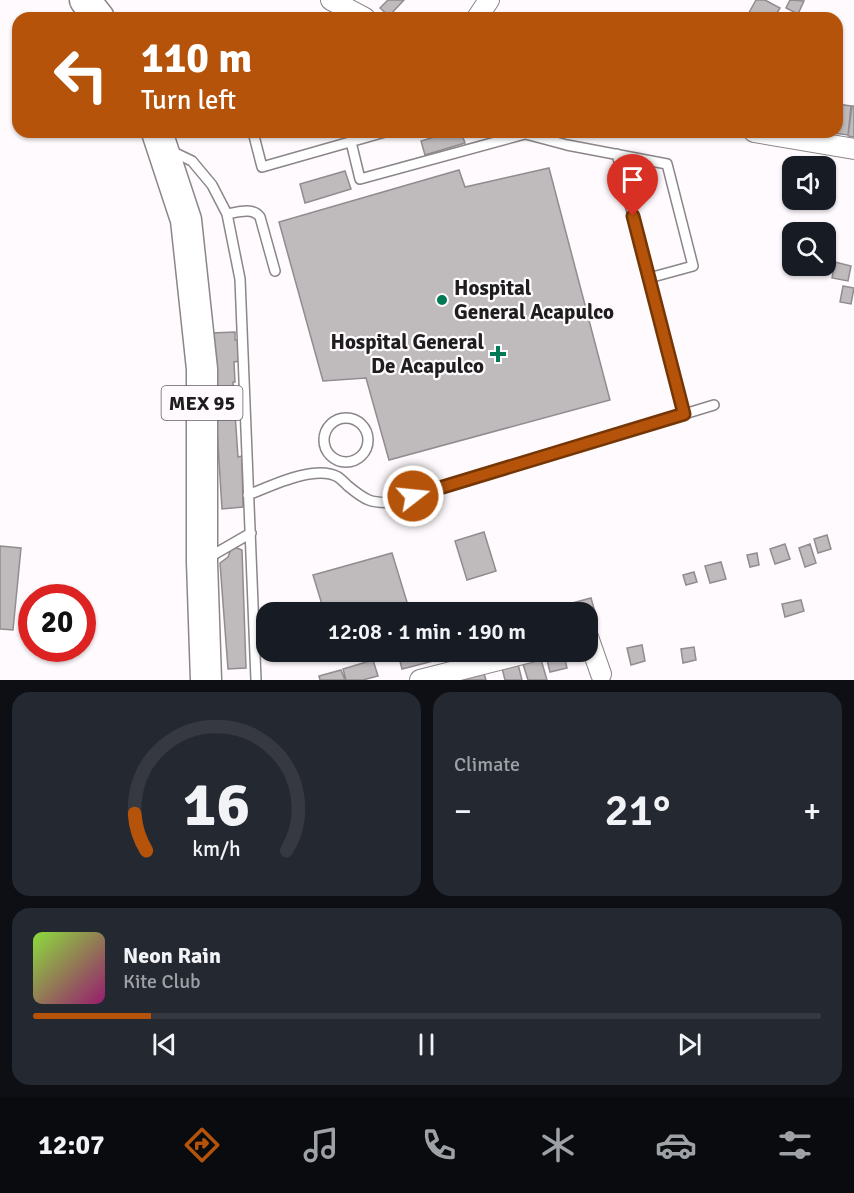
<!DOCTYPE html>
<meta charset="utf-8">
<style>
:root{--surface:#171b24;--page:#242831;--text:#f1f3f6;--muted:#9ea1a6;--line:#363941;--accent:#b45309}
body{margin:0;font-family:Signika,sans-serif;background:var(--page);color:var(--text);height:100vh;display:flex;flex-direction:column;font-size:22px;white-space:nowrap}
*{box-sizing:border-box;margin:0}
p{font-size:20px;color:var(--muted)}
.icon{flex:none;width:33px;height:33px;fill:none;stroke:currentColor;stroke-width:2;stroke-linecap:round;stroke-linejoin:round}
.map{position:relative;height:680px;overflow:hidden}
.drawer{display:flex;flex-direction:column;gap:12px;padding:12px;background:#0d0f14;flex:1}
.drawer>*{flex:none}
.hud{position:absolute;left:12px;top:12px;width:831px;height:126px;border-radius:18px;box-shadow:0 2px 4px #0004;background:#b45309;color:#fff;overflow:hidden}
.controls{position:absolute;left:782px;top:156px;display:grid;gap:12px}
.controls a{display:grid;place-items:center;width:54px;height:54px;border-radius:12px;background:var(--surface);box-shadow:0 2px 4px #0004;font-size:30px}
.speed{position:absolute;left:18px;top:584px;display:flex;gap:12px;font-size:30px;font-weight:700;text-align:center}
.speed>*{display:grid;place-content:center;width:78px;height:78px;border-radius:50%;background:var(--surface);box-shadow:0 2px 4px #0004;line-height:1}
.speed .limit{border:9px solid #d22;background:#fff;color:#111}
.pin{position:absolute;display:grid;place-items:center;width:51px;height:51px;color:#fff;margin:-62px -26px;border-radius:50% 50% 50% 0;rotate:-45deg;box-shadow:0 0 6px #0007}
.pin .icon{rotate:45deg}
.me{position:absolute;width:66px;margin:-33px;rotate:74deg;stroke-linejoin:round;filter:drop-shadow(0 0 4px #0008)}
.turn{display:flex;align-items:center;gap:21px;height:126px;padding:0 30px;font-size:27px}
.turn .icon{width:78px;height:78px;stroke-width:2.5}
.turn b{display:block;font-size:42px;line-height:51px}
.big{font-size:45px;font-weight:600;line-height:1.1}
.drawer .tile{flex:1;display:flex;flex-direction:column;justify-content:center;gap:9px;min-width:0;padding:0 21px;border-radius:18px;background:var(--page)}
.drawer .dial{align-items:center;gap:0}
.dial svg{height:156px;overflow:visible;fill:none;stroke:var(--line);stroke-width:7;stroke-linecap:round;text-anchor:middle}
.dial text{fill:var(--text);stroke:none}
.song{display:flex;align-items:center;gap:18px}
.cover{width:72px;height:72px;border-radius:9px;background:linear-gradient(135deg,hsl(90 70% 55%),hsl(320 70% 35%))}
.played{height:6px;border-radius:3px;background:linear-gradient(90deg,var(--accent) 15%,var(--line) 15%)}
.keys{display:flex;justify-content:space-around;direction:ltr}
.heat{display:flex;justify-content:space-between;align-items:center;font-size:33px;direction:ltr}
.drawer .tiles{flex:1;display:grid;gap:12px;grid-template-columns:1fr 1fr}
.tile:last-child{grid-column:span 2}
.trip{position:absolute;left:256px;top:602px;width:342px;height:60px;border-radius:18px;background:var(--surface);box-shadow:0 2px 4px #0004;font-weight:600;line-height:60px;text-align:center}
.tab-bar{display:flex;height:96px;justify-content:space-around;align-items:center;background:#090b0e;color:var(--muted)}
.tab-bar .icon{width:42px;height:42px}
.tab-bar .on{color:var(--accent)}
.tab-bar b{font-size:27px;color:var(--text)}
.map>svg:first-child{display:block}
.building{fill:#bfbabc;stroke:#908c8f;stroke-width:1.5}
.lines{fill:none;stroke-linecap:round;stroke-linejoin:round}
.service-casing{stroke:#8b8689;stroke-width:12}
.minor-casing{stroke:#8b8689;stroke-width:22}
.primary-casing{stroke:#8b8689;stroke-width:33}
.service{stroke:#fff;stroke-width:9}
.minor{stroke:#fff;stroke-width:20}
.primary{stroke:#fff;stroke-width:30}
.route-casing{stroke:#753606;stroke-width:15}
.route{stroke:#b45309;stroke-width:10}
.poi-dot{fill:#017955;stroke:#fffafd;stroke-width:2}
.labels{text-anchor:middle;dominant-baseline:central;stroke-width:4.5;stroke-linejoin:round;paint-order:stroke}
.shield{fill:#fffafd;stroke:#626062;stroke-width:1.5}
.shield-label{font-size:20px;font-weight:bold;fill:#1f1e1f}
.poi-label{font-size:21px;font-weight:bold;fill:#1f1e1f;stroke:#fffafd;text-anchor:start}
</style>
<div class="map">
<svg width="854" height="680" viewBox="0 0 854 680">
<rect width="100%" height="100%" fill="#fffafd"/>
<path class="building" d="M 388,0 L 404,0 L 389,16 L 380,8 Z
M 756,0 L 765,0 L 780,8 L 774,18 L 746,18 Z
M 790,0 L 804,1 L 798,14 L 786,8 Z
M 837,104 L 851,106 L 848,135 L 833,133 L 837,132 Z
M 852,106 L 854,106 L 854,137 L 848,136 Z
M 451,132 L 461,132 L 465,143 L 425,155 L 421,141 Z
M 549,168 L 610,400 L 389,460 L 366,378 L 323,381 L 279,222 L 459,170 L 465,187 Z
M 345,171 L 351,189 L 305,203 L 300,184 Z
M 835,262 L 851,266 L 848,281 L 832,278 Z
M 843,286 L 854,288 L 851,304 L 840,302 Z
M 235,332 L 235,340 L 240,340 L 240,361 L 234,362 L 235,382 L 233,382 L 235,403 L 240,401 L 241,413 L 235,413 L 238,457 L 242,456 L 243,507 L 222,509 L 211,333 Z
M 484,532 L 496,571 L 467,580 L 455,541 Z
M 827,535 L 831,549 L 818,553 L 814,539 Z
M 785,544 L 790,559 L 775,564 L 770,549 Z
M 810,544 L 816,563 L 805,567 L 799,548 Z
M 0,546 L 21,548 L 13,630 L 0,629 Z
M 232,546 L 242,550 L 246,668 L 228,669 L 220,563 L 228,557 Z
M 392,553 L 410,612 L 322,612 L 324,611 L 313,575 Z
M 757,553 L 759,565 L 750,567 L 747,555 Z
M 721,562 L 726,579 L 710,583 L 705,566 Z
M 694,572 L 697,582 L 686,585 L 683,575 Z
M 591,598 L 597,619 L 588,621 L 588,612 L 575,612 L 572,603 Z
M 801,600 L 804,611 L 785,617 L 782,604 Z
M 570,604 L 572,612 L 557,612 L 556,607 Z
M 642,645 L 645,661 L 631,665 L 627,648 Z
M 694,647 L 696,660 L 683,663 L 681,649 Z
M 329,651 L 363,651 L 331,659 Z
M 408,651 L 448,651 L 449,657 L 402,669 L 398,653 Z
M 563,651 L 567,668 L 550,672 L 545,652 Z
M 540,656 L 547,680 L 528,680 L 522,661 Z
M 373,660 L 378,676 L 363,680 L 346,680 L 343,669 Z
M 517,660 L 522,680 L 505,680 L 501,664 Z
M 341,670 L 345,680 L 320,680 L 319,676 Z
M 483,670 L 486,680 L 457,680 Z"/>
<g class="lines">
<defs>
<path id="service" d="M 253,132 L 262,167 L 385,132
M 518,132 L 567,145 L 667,164 L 693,266 L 649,278
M 351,142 L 360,179 L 525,134
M 171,151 L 192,161 L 212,185 L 227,214 L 240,279 L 256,680
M 617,154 L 684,414
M 227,214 C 238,212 253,207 260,217 L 275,271
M324 440a22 22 0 1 1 44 0a22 22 0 1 1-44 0Z
M 248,495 C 271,486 315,464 338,477 C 341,479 345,483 348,486 C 365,500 371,504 394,502 L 714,405
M 206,559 L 251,533"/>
<path id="minor" d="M 331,0 L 365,18
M 477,18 L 489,0
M 754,132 L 854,149
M 588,637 L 601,674
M 420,680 L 534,651"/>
<path id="primary" d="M 85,0 L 99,18
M 157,132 L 186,220 L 202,369 L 202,562 L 206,680"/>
</defs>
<use href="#service" class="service-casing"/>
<use href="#minor" class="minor-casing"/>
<use href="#primary" class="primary-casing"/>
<use href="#service" class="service"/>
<use href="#minor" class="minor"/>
<use href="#primary" class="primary"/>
</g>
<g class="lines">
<defs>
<path id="route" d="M 413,496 L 684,414 L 633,216"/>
</defs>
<use href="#route" class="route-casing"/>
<use href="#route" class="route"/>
</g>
<g class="poi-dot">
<circle cx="442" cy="300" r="6"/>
<path d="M495 345h6v6h6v6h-6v6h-6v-6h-6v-6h6z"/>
</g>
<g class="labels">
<rect class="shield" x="161.5" y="386" width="81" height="34" rx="4.5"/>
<g class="shield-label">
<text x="202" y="403">MEX 95</text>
</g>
<g class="poi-label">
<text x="454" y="288">Hospital<tspan x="454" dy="24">General Acapulco</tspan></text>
<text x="484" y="342" text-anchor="end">Hospital General<tspan x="484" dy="24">De Acapulco</tspan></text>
</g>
</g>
</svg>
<div class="controls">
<a><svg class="icon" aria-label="sound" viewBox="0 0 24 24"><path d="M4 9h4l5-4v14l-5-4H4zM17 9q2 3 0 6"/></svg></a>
<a><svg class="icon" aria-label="search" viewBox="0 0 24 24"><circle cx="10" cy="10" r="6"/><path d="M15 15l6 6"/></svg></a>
</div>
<div class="speed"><div class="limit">20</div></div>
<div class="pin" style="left:633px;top:216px;background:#d93025"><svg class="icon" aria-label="arrive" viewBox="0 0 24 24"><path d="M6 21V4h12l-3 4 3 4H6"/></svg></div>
<svg class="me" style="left:413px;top:496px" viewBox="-20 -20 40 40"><circle r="17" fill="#b45309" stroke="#fff" stroke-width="3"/><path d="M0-11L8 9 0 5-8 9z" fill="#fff"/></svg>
<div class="trip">12:08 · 1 min · 190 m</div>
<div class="hud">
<div class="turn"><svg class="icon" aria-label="left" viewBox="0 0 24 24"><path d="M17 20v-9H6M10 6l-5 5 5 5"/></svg><div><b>110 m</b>Turn left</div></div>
</div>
</div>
<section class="drawer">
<div class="tiles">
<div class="tile dial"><svg viewBox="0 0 100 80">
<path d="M14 69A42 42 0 1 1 86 69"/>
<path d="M14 69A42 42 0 0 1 8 50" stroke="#b45309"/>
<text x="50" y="56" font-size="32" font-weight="700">16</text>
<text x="50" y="72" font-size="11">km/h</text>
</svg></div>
<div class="tile"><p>Climate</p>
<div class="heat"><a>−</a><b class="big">21°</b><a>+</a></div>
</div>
<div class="tile">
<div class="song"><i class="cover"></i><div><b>Neon Rain</b><p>Kite Club</p></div></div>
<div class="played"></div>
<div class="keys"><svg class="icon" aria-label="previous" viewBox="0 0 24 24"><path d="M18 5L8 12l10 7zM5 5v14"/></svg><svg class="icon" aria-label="pause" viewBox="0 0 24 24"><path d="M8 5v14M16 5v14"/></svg><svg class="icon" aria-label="next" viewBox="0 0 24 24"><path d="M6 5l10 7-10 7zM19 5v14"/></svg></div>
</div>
</div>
</section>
<nav class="tab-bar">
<b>12:07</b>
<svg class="icon on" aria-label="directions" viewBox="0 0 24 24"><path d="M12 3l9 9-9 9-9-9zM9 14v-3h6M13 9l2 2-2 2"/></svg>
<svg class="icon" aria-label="music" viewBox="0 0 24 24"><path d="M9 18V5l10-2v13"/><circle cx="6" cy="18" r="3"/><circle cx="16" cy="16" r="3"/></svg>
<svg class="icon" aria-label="phone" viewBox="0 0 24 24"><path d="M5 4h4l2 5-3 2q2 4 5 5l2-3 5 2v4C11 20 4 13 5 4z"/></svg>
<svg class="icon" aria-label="climate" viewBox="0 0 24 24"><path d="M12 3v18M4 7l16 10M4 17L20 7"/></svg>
<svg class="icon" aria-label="car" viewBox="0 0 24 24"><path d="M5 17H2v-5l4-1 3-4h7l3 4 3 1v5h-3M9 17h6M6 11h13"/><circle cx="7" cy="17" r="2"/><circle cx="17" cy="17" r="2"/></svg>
<svg class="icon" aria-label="filters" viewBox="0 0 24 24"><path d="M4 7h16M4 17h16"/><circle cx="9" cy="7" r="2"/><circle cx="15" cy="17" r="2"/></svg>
</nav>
